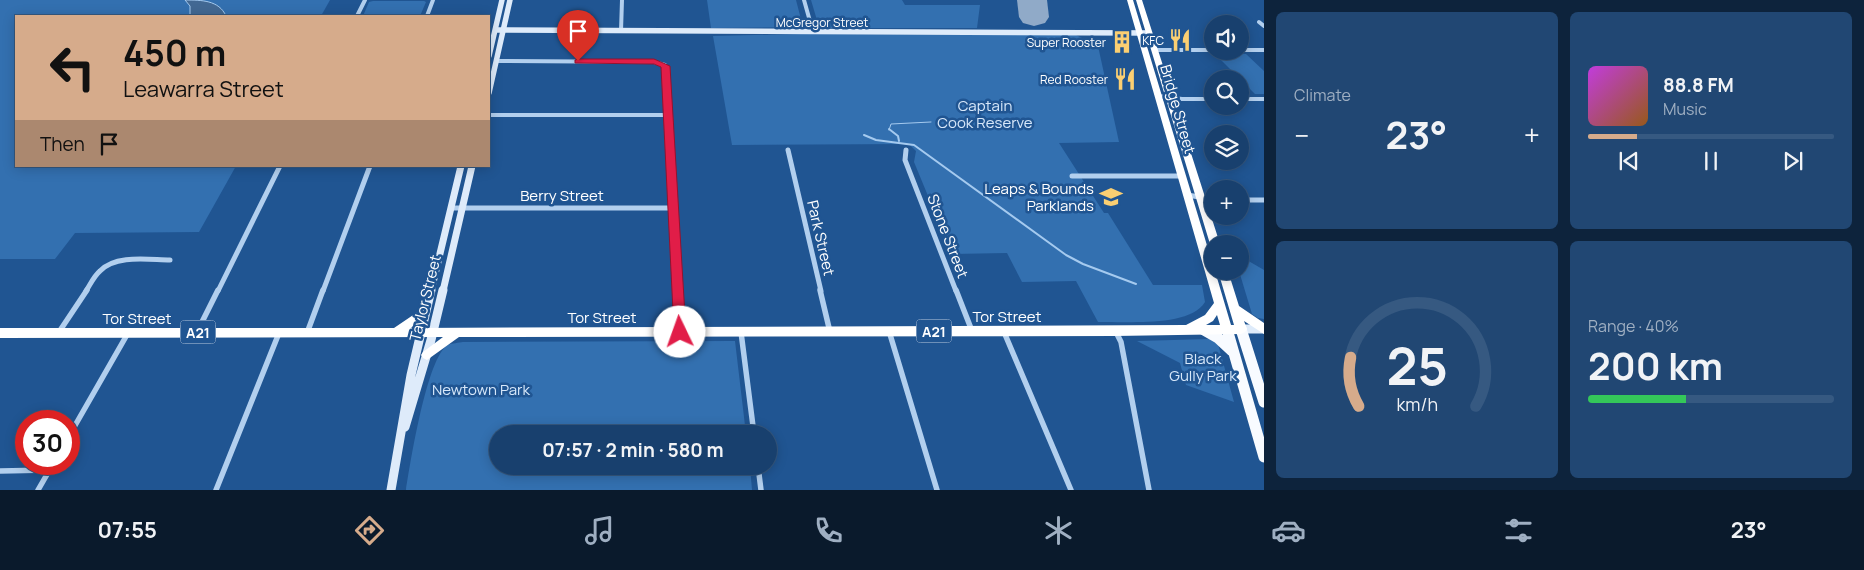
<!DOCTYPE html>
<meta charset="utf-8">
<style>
:root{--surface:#18406e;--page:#214773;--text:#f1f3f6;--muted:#9fafc2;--line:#365981;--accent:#d6ab8b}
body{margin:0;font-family:Manrope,sans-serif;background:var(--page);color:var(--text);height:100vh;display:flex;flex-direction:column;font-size:19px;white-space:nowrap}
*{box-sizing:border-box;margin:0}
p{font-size:16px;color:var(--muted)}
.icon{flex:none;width:28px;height:28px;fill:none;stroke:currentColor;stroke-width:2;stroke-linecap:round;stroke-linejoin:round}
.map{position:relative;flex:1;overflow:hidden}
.sheet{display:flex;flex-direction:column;gap:12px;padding:12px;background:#0d233c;width:600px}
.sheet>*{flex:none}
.guide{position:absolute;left:15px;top:15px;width:475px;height:152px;border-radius:0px;box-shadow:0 2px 12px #0003,0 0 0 1px var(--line);background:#d6ab8b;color:#111;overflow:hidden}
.tools{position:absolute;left:1204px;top:15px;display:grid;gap:10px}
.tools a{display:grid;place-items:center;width:45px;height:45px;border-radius:50%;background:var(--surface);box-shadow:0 2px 12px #0003,0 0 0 1px var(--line);font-size:25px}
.speed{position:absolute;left:15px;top:410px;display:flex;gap:10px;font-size:25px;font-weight:700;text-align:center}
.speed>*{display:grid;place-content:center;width:65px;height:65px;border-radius:50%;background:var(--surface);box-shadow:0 2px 12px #0003,0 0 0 1px var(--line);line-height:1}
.speed .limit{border:8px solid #d22;background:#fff;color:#111}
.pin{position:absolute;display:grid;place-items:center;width:42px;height:42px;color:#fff;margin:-51px -21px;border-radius:50% 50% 50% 0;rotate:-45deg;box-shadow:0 0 5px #0007}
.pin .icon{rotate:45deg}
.me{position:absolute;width:55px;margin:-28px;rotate:357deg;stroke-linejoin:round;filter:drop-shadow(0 0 4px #0008)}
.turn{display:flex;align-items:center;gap:18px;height:105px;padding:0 25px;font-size:22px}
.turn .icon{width:65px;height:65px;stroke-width:2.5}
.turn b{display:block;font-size:35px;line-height:42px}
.then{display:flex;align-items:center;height:48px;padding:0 25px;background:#0003;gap:10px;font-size:19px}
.big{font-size:38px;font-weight:700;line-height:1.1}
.sheet .tile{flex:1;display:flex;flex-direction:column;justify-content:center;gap:8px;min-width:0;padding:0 18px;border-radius:8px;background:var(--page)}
.sheet .dial{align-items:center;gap:0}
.dial svg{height:130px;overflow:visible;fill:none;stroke:var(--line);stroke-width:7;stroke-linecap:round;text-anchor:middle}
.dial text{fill:var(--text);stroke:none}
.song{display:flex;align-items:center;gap:15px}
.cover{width:60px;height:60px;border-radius:8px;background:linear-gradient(135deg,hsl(290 70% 55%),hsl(30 70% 35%))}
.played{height:5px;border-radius:2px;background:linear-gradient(90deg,var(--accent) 20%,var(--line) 20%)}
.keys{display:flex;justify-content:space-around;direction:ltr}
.heat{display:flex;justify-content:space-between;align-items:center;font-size:28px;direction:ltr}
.charge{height:8px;border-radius:4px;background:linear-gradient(90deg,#34c759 40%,var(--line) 0)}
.sheet .tiles{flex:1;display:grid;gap:12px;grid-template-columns:repeat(2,1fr)}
.trip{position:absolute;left:489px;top:425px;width:288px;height:50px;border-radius:25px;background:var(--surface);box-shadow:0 2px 12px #0003,0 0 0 1px var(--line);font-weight:700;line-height:50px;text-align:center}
.tabs{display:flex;height:80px;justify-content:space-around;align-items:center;background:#0a1a2c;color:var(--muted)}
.tabs .icon{width:35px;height:35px}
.tabs .active{color:var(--accent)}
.tabs b{font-size:22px;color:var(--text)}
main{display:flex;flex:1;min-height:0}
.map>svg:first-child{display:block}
.green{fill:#3370b0}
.water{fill:#426893;stroke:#a5caef}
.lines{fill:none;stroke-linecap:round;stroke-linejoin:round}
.stream-far1{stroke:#a5caef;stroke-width:1}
.stream{stroke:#a5caef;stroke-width:2}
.runway{fill:#90aac8;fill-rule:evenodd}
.street-far2{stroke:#b2cfee;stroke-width:4}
.street-far1{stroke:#b2cfee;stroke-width:5}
.street{stroke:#b2cfee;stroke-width:5.5}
.secondary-far2{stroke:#deebfa;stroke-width:5.5}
.secondary-far1{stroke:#deebfa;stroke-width:7}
.secondary{stroke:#deebfa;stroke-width:9}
.primary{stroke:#f8fbff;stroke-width:11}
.highway{fill:#fff;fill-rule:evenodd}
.route{fill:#e11d48;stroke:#92132f}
.labels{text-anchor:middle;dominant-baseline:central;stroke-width:5;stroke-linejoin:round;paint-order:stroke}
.far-street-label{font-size:12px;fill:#fff;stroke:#205592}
.far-poi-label{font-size:12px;fill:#fff;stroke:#205592;text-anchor:end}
.shield{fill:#205592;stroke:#bcccde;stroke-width:1}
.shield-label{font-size:14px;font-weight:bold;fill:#fff}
.park-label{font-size:15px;fill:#d7e8fa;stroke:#205592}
.street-label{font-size:15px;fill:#fff;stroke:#205592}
.poi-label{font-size:15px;fill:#fff;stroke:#205592;text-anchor:end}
</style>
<main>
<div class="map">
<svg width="1264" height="490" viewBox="0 0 1264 490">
<rect width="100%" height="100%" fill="#205592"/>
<path class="green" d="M 0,0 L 330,0 L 321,16 L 16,16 L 16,166 L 236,166 L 199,232 L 75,233 L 55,259 L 0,259 Z
M 707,0 L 796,0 L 803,27 L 711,28 Z
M 811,0 L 902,0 L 905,5 L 980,5 L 977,28 L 822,28 L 819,27 Z
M 373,1 L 424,1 L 426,2 L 420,16 L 363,16 L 369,2 Z
M 801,34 L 1076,35 L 1098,46 L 1119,142 L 1059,143 L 1104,213 L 1108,213 L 1153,285 L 1202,285 L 1205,302 C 1189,328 1126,321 1098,322 L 1076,281 L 1022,282 L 1007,253 L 952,254 L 914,162 L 916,151 L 909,144 L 732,145 L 713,36 Z
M 1215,54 L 1246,54 L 1264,71 L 1264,94 L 1255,94 Z
M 1240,256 L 1264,270 L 1264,319 L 1258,318 L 1252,314 L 1239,271 Z
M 1209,339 L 1218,344 L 1234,402 L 1186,385 L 1180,363 L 1137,341 Z
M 735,341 L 746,434 L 498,434 L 498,466 L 750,466 L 752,490 L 406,490 C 410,465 427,356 448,345 C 452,343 459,343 463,342 Z"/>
<path class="water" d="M 185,0 C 201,0 219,0 226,16 L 190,16 L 190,6 Z"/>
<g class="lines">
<path class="stream-far1" d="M 889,130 L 891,124 L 931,122"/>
<path class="stream" d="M 889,129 L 898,136 L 899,141
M 864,135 L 876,140 L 914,145 L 1066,255 L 1083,264 L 1136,284"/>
<path class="runway" d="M 1017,0 L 1047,0 L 1049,17 L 1045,23 L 1034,26 L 1023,23 L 1019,17 Z"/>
<path class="street-far2" d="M 804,0 L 813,32
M 357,16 L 365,0
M 427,16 L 433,0
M 1259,22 L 1264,26
M 621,31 L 622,0
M 1155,50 L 1212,50
M 1240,50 L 1264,50
M 496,61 L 654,62 L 665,65 L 669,130
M 1158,96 L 1182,99 L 1212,99
M 1240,99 L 1264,99
M 489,115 L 669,115"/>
<path class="street-far1" d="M 669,129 L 678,291
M 788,150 L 821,291
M 906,150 L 905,160 L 956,291
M 1072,176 L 1181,176
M 1187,195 L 1212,199
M 1240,200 L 1264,200
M 451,208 L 674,208
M 86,291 C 90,285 94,276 100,271 C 116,254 150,260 170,260
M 218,291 L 280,166
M 323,291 L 370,166"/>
<path class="street" d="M 678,290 L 680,332
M 820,290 L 830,332
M 956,290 L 972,331
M 889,331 L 937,490
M 59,332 L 87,290
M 197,332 L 218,290
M 741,332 L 754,434
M 1004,332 L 1071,490
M 1116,332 L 1121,342 L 1149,490
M 307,333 L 323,290
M 69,436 L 128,333
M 758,466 L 761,490
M 0,471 L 49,470
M 38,490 L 53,464
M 216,490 L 279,333"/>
<path class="secondary-far2" d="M 495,30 L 1149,33
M 489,56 L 502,0
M 489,93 L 510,0"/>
<path class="secondary-far1" d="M 431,291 L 461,166
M 443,291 L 472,166"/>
<path class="secondary" d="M 1241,329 L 1264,329
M 405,427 L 431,340 L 443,290
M 391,490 L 411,375 L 431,290"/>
<path class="primary" d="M 1227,329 L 1264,457
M 1241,329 L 1264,402
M 1204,330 L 1218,338 L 1232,351"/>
<path class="highway" d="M 1127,0 L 1133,0 L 1212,262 L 1212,271 L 1215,271 L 1231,325 L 1234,325 L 1218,271 L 1228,271 L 1239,306 L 1264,323 L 1264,334 L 1244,321 L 1247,329 L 1245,332 L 1241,334 L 1115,336 L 459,337 L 427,360 L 423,358 L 421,355 L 423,352 L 443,337 L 0,338 L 0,328 L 394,328 L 425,307 L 429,308 L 430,311 L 429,314 L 411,328 L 1186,325 L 1205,315 L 1214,303 ZM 1217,315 L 1220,325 L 1206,325 L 1213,321 Z
M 1136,0 L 1142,0 L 1220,244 L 1212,244 L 1212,247 L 1210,244 Z"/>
</g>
<path class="route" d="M 578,59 L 654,59 L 670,66 L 686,332 L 684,336 L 680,337 L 675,336 L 674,332 L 661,67 L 654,64 L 575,63 L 575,60 Z"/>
<defs>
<symbol id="restaurant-bare" viewBox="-9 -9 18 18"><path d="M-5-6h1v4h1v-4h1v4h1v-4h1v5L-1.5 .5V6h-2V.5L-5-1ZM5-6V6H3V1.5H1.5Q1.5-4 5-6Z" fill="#fbcf72" stroke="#205592" stroke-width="2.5" paint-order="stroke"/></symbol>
<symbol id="building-bare" viewBox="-9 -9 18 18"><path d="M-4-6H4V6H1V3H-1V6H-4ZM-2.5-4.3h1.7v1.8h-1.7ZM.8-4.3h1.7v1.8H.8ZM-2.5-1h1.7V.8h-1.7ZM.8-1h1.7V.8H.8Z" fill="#fbcf72" stroke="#205592" stroke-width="2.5" paint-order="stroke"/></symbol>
<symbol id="school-bare" viewBox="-9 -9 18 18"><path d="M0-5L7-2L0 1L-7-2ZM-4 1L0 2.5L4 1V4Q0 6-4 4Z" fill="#fbcf72" stroke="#205592" stroke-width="2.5" paint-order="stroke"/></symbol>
</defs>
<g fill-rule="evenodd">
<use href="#restaurant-bare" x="1164" y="24" width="32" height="32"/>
<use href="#building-bare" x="1106" y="26" width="32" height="32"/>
<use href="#restaurant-bare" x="1109" y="63" width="32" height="32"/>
<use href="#school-bare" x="1095" y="181" width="32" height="32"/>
</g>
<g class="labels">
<g class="far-street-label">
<text x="822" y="22">McGregor Street</text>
</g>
<g class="far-poi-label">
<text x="1164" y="40">KFC</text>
<text x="1106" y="42">Super Rooster</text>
<text x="1108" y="79">Red Rooster</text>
</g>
<g class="shield">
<rect x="916.5" y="319.5" width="35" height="23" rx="4"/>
<rect x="180.5" y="320.5" width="35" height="23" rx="4"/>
</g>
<g class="shield-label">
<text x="934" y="331">A21</text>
<text x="198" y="332">A21</text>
</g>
<g class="park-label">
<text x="985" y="105">Captain<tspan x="985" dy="17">Cook Reserve</tspan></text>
<text x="1203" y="358">Black<tspan x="1203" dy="17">Gully Park</tspan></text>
<text x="481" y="389">Newtown Park</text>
</g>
<g class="street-label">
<text transform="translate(1178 109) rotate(74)">Bridge Street</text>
<text x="562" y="195">Berry Street</text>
<text transform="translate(948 236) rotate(69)">Stone Street</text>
<text transform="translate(821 238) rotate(77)">Park Street</text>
<text transform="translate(425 298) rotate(-76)">Taylor Street</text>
<text x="1007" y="316">Tor Street</text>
<text x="602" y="317">Tor Street</text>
<text x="137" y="318">Tor Street</text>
</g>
<g class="poi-label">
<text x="1094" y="188">Leaps &amp; Bounds<tspan x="1094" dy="17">Parklands</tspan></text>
</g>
</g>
</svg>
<div class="tools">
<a><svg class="icon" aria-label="sound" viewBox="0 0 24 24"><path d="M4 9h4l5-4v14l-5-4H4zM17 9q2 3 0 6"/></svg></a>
<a><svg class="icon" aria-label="search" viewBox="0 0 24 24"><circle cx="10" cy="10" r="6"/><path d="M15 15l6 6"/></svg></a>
<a><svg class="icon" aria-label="layers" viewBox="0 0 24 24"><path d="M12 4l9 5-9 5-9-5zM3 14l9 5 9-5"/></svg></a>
<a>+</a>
<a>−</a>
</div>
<div class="speed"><div class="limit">30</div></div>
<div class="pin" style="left:578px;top:61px;background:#d93025"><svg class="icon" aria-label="arrive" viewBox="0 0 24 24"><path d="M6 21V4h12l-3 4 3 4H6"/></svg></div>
<svg class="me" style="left:680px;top:332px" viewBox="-20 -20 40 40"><circle r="19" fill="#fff"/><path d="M0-13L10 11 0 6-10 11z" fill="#e11d48"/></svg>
<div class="trip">07:57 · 2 min · 580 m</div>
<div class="guide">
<div class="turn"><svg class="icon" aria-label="left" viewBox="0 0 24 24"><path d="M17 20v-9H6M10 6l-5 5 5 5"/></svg><div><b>450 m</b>Leawarra Street</div></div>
<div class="then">Then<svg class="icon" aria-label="arrive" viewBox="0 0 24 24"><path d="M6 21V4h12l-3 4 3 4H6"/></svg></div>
</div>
</div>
<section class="sheet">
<div class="tiles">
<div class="tile"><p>Climate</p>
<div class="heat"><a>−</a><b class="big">23°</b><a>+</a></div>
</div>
<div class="tile">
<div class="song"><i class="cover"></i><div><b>88.8 FM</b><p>Music</p></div></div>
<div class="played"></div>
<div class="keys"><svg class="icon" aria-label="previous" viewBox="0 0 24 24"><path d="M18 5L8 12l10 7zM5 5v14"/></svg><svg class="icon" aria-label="pause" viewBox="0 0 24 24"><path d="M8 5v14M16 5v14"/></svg><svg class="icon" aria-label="next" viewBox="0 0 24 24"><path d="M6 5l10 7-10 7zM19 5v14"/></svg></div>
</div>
<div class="tile dial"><svg viewBox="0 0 100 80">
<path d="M14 69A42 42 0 1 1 86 69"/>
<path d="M14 69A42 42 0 0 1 9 39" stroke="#d6ab8b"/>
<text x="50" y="56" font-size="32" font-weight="700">25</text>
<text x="50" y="72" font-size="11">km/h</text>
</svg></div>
<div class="tile"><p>Range · 40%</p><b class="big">200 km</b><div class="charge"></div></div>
</div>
</section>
</main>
<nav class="tabs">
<b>07:55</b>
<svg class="icon active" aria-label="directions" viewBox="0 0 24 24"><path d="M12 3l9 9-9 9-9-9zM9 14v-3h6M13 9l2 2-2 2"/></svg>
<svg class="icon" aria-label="music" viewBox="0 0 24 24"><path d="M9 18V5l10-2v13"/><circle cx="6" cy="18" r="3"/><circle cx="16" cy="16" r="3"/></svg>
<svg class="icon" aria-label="phone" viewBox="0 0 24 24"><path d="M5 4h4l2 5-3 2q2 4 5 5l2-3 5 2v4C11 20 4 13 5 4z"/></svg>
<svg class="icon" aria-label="climate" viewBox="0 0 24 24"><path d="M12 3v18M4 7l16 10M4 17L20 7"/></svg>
<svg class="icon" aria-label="car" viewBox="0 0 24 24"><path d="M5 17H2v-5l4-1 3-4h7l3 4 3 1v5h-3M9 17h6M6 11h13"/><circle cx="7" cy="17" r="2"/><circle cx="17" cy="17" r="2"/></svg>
<svg class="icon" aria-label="filters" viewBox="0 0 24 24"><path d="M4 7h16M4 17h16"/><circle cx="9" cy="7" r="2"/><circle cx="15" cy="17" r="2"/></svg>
<b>23°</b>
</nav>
